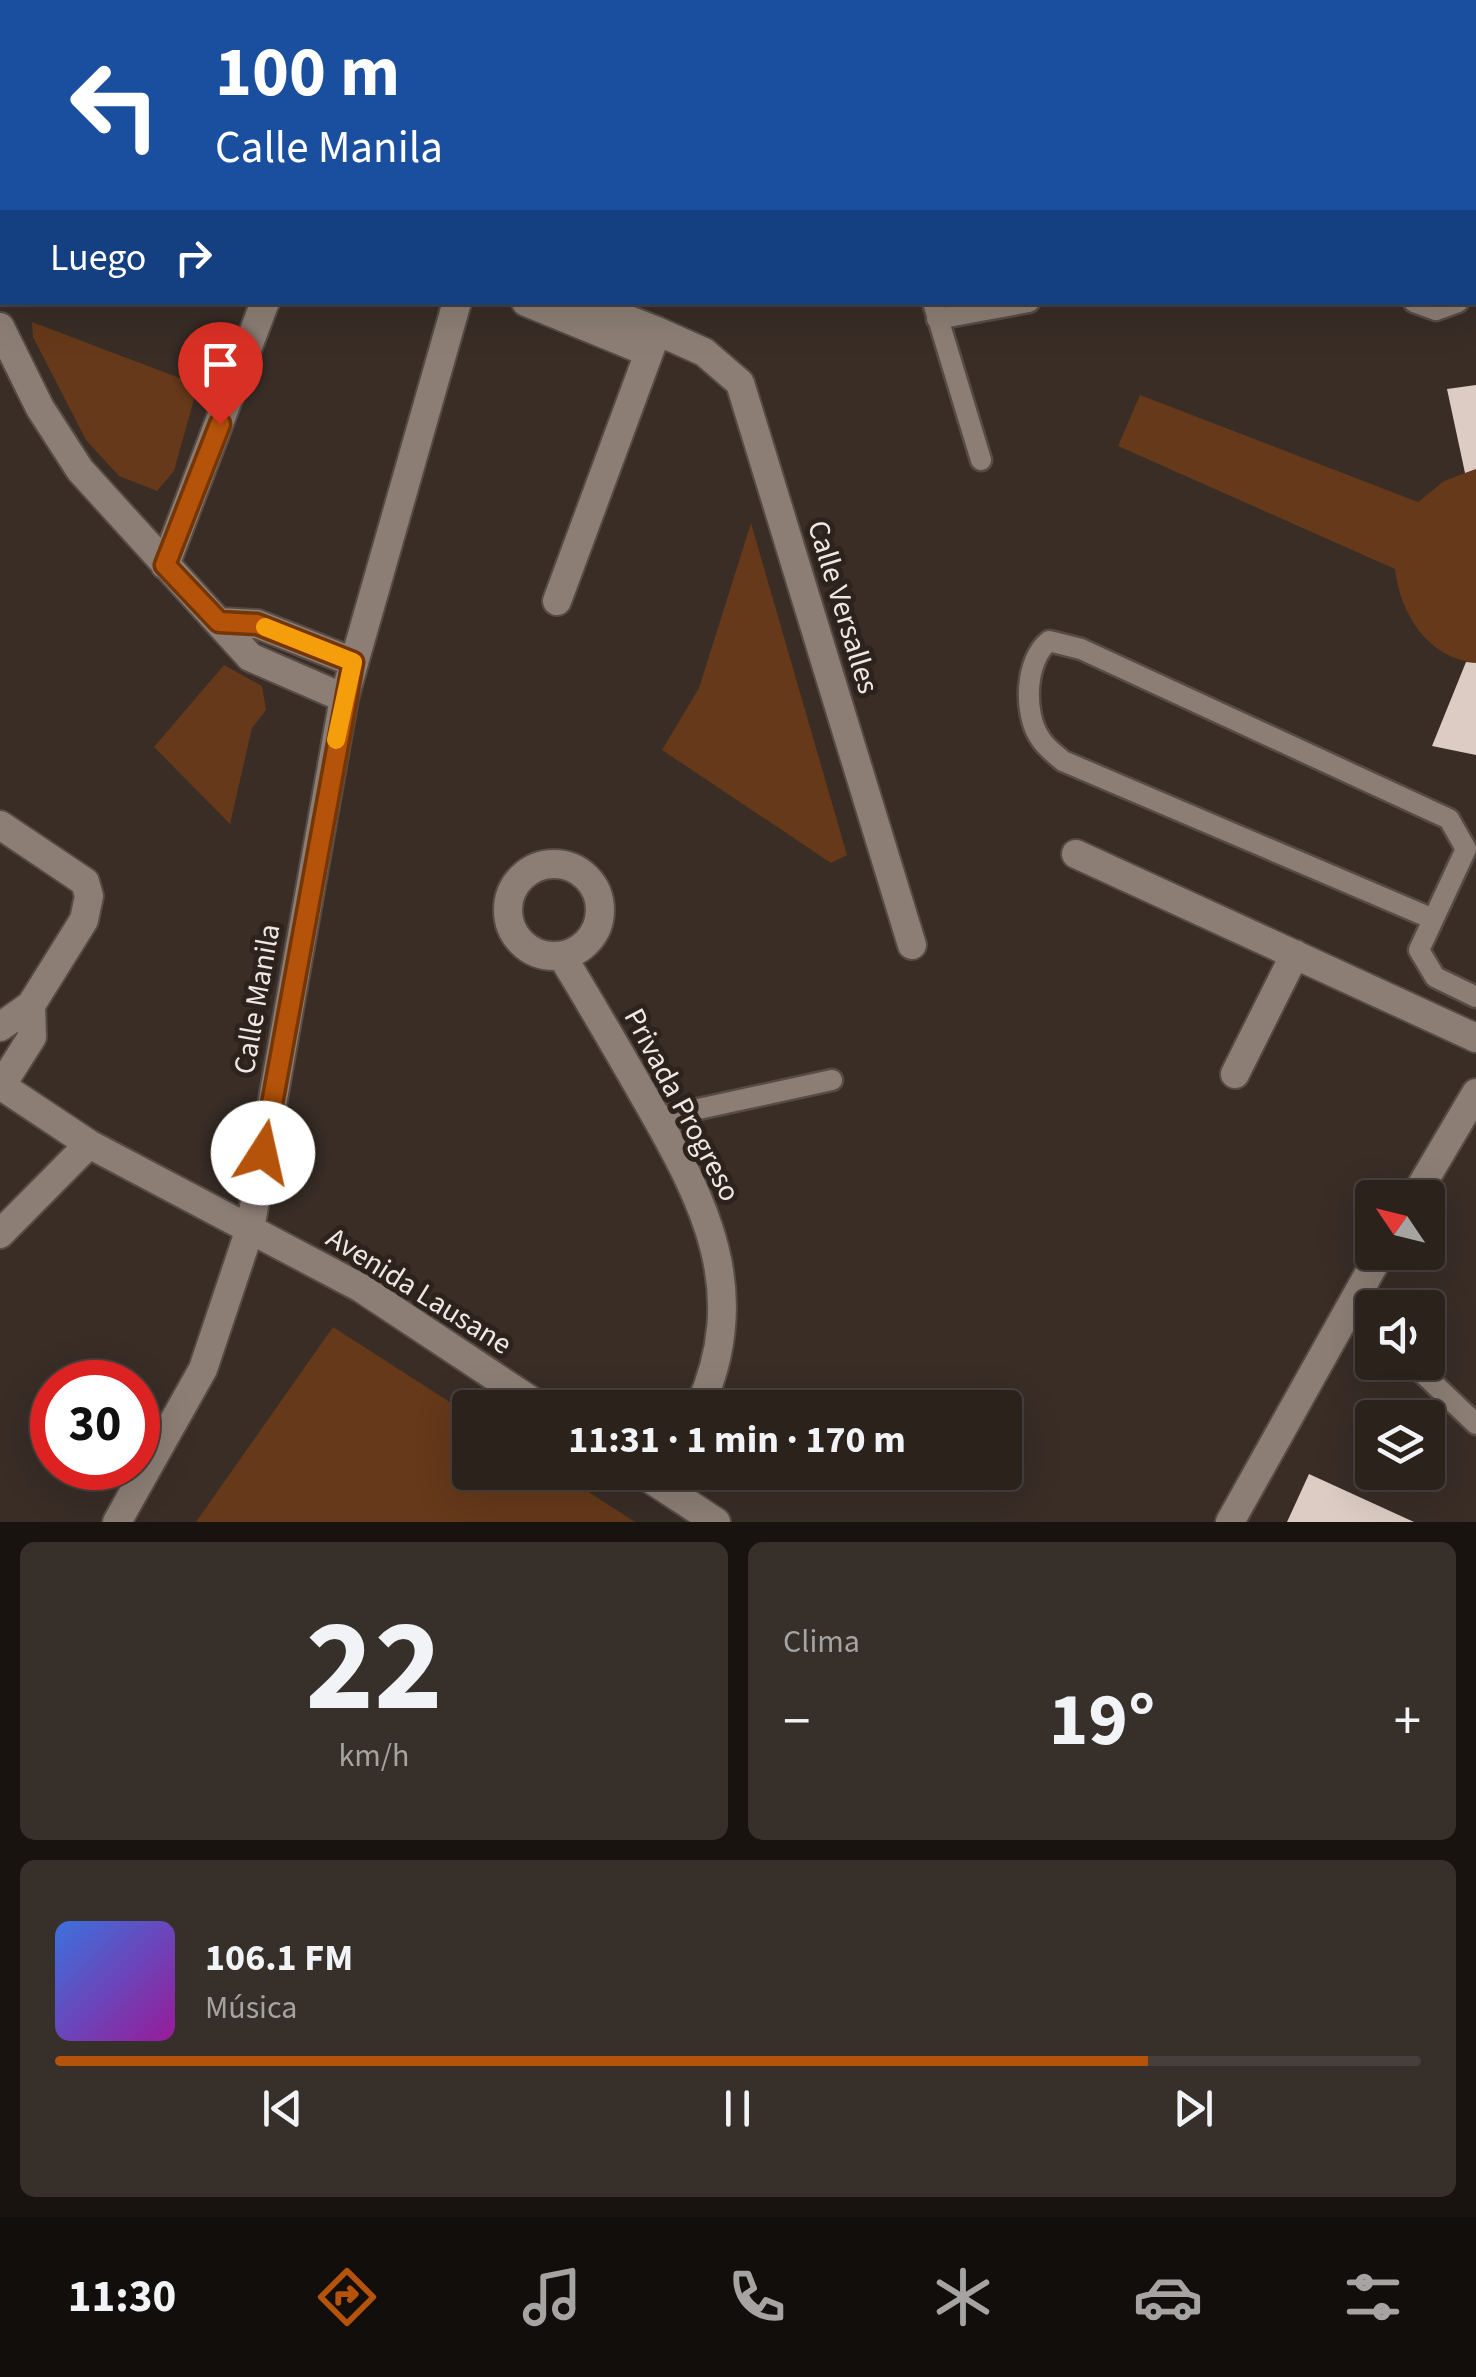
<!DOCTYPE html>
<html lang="es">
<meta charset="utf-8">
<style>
:root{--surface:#2b221c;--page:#372f29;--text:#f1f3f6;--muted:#a6a4a3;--line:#473f3b;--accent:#b45309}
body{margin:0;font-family:"Source Sans 3",sans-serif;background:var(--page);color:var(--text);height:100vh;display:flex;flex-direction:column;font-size:38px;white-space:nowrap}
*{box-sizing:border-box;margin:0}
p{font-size:32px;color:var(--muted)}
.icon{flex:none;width:55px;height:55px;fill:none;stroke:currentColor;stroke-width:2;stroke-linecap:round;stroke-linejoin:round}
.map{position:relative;height:1522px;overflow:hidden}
.sheet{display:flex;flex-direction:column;gap:20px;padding:20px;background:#18130f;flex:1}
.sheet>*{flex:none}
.guide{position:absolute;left:0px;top:0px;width:1478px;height:305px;box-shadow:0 10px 40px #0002,0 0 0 2px var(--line);background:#1a4fa0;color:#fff;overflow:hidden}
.needle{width:65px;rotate:305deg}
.tools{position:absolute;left:1355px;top:1180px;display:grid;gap:20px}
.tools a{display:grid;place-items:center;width:90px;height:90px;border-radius:10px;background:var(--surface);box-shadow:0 10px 40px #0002,0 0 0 2px var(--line);font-size:50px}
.speed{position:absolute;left:30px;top:1360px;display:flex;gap:20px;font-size:50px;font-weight:700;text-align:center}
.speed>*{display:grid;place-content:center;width:130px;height:130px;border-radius:50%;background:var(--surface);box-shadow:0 10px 40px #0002,0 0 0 2px var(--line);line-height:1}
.speed .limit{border:15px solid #d22;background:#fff;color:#111}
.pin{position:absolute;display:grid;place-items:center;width:85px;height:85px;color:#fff;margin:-102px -42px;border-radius:50% 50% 50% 0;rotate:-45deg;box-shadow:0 0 10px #0007}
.pin .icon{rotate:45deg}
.me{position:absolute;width:110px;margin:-55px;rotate:10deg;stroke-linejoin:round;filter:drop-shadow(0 0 8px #0008)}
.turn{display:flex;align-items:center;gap:35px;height:210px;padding:0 50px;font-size:45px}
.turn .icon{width:130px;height:130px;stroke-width:2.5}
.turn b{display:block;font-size:70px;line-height:85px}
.then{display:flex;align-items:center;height:95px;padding:0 50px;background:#0003;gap:20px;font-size:38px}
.big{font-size:75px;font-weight:700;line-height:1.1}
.sheet .card{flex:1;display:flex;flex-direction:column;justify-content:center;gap:15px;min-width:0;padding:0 35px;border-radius:15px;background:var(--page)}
.sheet .dial{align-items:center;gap:0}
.dial b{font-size:130px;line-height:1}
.song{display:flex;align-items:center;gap:30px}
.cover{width:120px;height:120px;border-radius:15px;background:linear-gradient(135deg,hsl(220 70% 55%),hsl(300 70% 35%))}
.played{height:10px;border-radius:5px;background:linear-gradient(90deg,var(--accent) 80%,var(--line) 80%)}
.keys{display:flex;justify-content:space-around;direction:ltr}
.heat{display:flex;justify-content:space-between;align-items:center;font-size:55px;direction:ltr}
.sheet .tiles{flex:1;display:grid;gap:20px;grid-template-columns:1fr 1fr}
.card:last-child{grid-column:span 2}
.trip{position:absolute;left:452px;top:1390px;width:570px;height:100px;border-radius:10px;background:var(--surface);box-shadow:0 10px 40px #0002,0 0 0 2px var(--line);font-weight:700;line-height:100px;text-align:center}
.dock{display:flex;height:160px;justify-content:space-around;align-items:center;background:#110e0b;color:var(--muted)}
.dock .icon{width:70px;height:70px}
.dock .current{color:var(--accent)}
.dock b{font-size:45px;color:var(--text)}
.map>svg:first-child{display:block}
.green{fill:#65391a}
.building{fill:#dcccc3}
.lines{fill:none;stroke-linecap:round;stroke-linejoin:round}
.service-casing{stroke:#564c45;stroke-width:25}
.minor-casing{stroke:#564c45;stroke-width:32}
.service{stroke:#8c7e75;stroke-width:20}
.minor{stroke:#8c7e75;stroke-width:28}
.route-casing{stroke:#753606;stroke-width:25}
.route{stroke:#b45309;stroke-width:18}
.slow{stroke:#f59e0b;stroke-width:18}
.labels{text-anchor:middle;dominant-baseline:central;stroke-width:10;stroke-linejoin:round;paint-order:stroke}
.street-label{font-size:30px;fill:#efe7e2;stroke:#2e231c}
</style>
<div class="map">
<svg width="1476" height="1522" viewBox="0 0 1476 1522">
<rect width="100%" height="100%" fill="#392d26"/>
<path class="green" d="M 32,322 L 198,385 L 174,471 L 157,491 L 119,476 L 86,440 L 33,337 Z
M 1140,395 L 1418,502 L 1444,481 L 1476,469 L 1476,663 C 1427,658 1400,613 1395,569 L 1118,446 Z
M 751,523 L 847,855 L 831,863 L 662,750 L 699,688 Z
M 224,665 L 262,686 L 266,710 L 252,728 L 230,824 L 154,747 Z
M 333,1327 L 470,1415 L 470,1472 L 559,1473 L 635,1522 L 196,1522 Z"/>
<path class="building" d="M 1476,385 L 1476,469 L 1465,473 L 1447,389 Z
M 1466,662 L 1476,663 L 1476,755 L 1432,746 Z
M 1309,1474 L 1414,1522 L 1287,1522 Z"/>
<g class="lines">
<defs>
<path id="service" d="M 185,0 L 191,2
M 687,0 L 692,2
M 1223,2 L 1224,0
M 1475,179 L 1476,180
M 1475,277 L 1476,275
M 933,302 L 981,460
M 1414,302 L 1436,310 L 1458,302
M 937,319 L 1029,302
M 1433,919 L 1063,761 C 1055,754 1045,747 1040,738 C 1023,713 1025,660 1049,641 L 1081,649 L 1449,819 L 1466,849 L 1419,950 L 1435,977 L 1476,997
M 657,1118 L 832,1080
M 1411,1362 L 1476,1424"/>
<path id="minor" d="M 962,2 L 966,0
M 0,159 L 2,158
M 526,302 L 648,352
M 583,302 L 657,331
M 0,327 L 40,408 L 80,470 L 250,657 L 344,698
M 165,565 L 265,302
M 557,601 L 657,331 L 704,352 L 740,383 L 912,945
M 219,622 L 257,624 L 353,662
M 0,825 L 85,882 L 89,896 L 84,920 L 31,1005 L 0,1027
M 1076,854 L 1476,1038
M508 910a46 46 0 1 1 92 0a46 46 0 1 1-92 0Z
M 562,956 C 591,1004 619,1052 647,1101 C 705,1202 752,1292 699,1408
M 1235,1074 L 1295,954
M 0,1085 L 89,1144 L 361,1288 L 542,1408
M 1,1086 L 32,1037 L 31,1005
M 1414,1198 L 1476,1093
M 0,1234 L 89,1144
M 640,1472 L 716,1522
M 117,1522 L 203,1369 L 250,1229 L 344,698 L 457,302
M 1230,1522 L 1381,1252"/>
</defs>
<use href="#service" class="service-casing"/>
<use href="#minor" class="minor-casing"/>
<use href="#service" class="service"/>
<use href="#minor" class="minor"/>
</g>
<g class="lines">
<defs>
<path id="route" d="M 220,424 L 165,565 L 219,622 L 257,624 L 353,662 L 263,1153"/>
</defs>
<use href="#route" class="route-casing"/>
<use href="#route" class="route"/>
<path class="slow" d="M 265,627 L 353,662 L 336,740"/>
</g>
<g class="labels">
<g class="street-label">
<text transform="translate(843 607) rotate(73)">Calle Versalles</text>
<text transform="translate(257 999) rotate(-80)">Calle Manila</text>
<text transform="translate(682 1105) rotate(62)">Privada Progreso</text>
<text transform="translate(419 1291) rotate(32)">Avenida Lausane</text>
</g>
</g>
</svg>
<div class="tools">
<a><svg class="needle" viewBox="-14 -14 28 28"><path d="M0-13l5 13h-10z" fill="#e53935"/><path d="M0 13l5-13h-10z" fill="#a6a4a3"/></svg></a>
<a><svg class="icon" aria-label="sound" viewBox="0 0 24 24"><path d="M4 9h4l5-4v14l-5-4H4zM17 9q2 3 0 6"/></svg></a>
<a><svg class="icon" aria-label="layers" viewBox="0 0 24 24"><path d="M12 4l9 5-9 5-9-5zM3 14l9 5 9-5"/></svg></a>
</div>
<div class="speed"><div class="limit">30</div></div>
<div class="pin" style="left:220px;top:424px;background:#d93025"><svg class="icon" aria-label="arrive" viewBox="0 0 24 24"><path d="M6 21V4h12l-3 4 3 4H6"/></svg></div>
<svg class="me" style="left:263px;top:1153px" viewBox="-20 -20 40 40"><circle r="19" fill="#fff"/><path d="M0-13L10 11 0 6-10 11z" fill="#b45309"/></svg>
<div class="trip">11:31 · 1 min · 170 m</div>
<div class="guide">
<div class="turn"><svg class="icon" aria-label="left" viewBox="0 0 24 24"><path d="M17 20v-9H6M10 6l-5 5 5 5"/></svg><div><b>100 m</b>Calle Manila</div></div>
<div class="then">Luego<svg class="icon" aria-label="right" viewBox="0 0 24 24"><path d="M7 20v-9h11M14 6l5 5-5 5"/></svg></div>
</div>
</div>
<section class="sheet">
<div class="tiles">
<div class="card dial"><b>22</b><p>km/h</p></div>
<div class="card"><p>Clima</p>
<div class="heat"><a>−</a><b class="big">19°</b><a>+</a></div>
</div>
<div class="card">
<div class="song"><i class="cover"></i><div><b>106.1 FM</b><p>Música</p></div></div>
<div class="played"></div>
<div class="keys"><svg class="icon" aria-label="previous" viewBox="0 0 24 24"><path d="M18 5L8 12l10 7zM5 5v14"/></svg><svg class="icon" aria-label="pause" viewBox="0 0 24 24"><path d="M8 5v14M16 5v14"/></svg><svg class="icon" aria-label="next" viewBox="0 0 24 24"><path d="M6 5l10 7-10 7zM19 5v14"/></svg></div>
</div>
</div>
</section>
<nav class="dock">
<b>11:30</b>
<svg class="icon current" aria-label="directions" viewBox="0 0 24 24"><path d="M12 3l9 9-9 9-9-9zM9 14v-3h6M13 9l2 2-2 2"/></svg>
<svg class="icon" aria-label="music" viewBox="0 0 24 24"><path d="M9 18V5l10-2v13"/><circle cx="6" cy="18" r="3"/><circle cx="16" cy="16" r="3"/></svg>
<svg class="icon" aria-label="phone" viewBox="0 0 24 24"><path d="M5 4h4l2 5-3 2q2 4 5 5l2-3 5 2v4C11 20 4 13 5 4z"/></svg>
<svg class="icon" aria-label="climate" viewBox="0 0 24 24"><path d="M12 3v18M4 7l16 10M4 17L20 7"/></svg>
<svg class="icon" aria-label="car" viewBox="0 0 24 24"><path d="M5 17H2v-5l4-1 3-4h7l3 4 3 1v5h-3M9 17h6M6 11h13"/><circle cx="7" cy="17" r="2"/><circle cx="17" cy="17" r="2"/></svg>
<svg class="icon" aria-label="filters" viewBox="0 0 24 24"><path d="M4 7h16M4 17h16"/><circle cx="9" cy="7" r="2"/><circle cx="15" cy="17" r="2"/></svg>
</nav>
